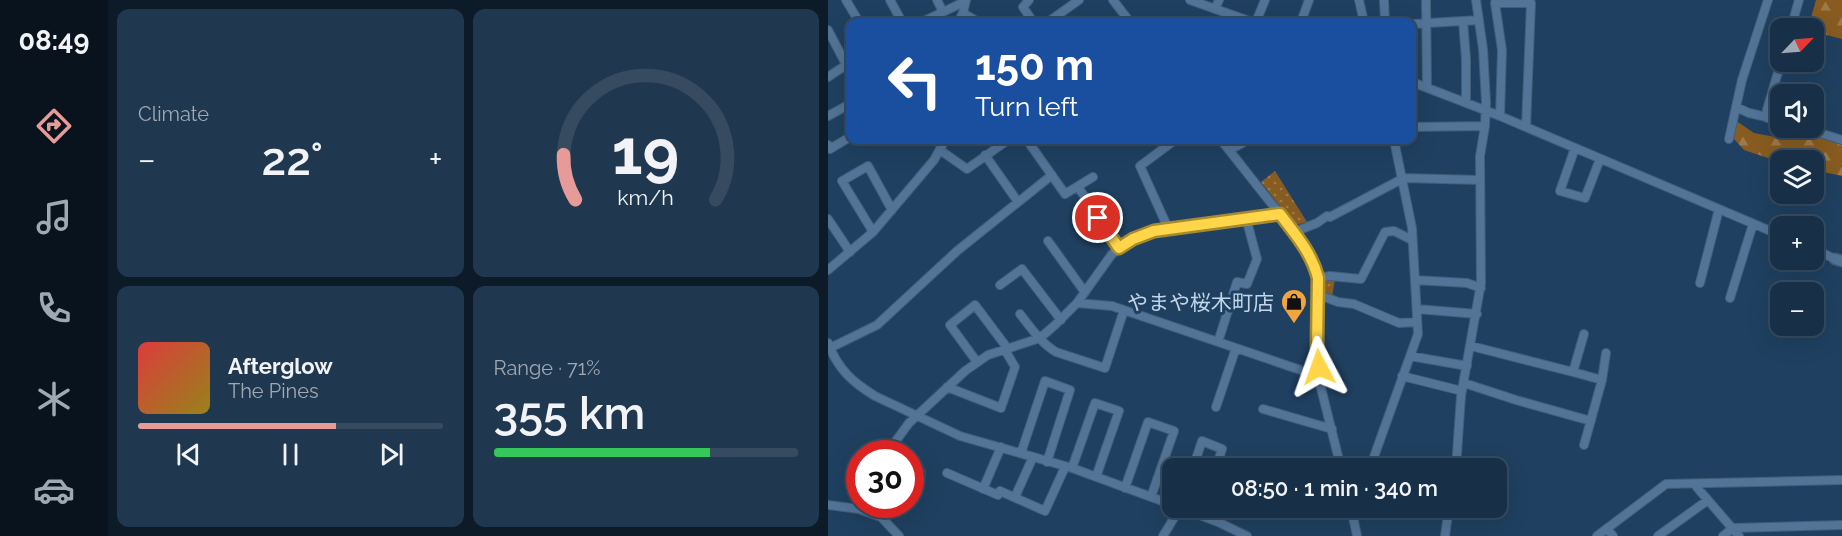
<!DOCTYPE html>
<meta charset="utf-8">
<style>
:root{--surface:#173048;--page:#20384f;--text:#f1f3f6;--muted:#9ea9b4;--line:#364b60;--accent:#e69b98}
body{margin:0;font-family:Raleway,"Noto Sans JP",sans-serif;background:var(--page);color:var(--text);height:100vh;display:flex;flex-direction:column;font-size:22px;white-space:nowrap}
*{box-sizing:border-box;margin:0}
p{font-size:20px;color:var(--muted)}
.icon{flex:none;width:33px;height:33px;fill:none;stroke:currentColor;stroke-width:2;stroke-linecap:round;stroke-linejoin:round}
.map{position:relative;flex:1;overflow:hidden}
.sheet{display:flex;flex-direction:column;gap:9px;padding:9px;background:#0d1a28;width:720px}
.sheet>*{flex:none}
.guide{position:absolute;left:18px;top:18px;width:570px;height:126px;border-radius:12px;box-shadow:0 6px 24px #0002,0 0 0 2px var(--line);background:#1a4fa0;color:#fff;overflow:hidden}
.needle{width:39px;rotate:65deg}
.fabs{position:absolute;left:942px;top:18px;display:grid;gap:12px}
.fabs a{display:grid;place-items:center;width:54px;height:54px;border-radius:12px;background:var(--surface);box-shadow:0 6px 24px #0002,0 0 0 2px var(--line);font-size:30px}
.speed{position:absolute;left:18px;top:440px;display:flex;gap:12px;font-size:30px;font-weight:700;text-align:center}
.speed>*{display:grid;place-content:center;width:78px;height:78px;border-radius:50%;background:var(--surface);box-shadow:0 6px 24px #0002,0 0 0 2px var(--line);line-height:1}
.speed .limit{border:9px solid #d22;background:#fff;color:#111}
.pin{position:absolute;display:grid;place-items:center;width:51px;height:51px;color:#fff;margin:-26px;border:3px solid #fff;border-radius:50%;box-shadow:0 2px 6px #0007}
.me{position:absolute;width:66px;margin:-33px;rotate:356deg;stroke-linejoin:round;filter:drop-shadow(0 0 4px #0008)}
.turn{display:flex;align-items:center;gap:21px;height:126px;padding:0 30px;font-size:27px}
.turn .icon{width:78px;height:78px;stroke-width:2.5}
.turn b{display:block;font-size:42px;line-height:51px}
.big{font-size:45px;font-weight:600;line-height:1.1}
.sheet .tile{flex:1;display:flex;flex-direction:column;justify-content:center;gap:9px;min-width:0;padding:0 21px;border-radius:12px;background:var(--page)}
.sheet .dial{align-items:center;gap:0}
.dial svg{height:156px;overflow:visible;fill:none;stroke:var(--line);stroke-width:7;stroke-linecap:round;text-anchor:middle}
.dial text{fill:var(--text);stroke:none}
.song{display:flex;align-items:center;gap:18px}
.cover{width:72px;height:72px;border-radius:9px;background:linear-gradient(135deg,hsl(0 70% 55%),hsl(50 70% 35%))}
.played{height:6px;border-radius:3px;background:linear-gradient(90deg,var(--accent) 65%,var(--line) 65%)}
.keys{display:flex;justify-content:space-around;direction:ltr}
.heat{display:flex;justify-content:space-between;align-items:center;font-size:33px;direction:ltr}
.charge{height:9px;border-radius:4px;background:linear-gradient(90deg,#34c759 71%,var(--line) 0)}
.sheet .tiles{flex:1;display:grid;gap:9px;grid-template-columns:repeat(2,1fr)}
.trip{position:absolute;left:334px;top:458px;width:345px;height:60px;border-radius:12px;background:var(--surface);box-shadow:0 6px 24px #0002,0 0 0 2px var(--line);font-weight:600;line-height:60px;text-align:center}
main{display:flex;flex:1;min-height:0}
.menu{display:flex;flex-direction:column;width:108px;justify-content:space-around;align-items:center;background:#09131d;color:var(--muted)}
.menu .icon{width:42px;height:42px}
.menu .selected{color:var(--accent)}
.menu b{font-size:27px;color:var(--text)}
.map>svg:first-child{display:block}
.forest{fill:url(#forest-firs)}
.park{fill:url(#park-dots)}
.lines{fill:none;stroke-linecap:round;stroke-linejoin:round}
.street-casing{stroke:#415e79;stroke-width:10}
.secondary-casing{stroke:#415e79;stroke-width:13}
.street{stroke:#527497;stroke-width:8}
.secondary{stroke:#527497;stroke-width:10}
.route-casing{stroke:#a68a30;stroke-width:15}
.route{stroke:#ffd54a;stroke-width:10}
.labels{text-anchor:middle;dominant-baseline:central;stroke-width:6;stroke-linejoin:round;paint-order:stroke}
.poi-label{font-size:21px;fill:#c2d5e9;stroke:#1f4060;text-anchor:end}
</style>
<main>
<nav class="menu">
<b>08:49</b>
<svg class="icon selected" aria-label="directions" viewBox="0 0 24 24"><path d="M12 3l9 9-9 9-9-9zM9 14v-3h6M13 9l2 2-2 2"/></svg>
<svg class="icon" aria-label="music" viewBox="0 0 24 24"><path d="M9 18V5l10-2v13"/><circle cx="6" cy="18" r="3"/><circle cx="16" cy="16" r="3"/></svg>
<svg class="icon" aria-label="phone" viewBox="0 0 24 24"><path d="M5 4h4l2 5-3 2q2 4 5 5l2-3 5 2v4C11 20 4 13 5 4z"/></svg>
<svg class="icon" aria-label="climate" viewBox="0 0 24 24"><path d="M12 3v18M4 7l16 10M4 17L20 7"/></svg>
<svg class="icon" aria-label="car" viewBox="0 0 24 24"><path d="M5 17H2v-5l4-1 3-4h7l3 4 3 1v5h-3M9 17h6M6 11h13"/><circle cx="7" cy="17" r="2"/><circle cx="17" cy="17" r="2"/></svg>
</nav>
<section class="sheet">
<div class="tiles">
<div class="tile"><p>Climate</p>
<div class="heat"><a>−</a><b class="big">22°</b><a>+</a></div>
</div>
<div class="tile dial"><svg viewBox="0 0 100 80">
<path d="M14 69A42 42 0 1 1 86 69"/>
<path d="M14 69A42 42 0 0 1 8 46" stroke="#e69b98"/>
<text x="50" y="56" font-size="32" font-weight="700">19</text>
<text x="50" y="72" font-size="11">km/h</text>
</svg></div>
<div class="tile">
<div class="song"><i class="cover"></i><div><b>Afterglow</b><p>The Pines</p></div></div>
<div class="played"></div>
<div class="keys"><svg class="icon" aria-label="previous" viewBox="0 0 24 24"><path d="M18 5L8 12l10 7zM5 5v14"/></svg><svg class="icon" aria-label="pause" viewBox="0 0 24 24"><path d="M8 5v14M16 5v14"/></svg><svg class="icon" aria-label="next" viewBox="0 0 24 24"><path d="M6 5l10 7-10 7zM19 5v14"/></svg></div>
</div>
<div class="tile"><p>Range · 71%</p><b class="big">355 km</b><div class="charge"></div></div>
</div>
</section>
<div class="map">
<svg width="1014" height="536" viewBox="0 0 1014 536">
<defs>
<pattern id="forest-firs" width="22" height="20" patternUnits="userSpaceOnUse" patternTransform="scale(1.5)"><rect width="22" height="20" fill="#885c20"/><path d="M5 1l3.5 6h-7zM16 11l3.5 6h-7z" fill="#9c7a4b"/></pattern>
<pattern id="park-dots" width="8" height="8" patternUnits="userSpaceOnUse" patternTransform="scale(1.5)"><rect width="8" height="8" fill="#885c20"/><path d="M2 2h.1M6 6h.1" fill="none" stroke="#9c7a4b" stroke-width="1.8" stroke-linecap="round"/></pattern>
</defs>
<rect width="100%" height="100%" fill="#1f4060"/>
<path class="forest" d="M 988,0 L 1014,0 L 1014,39 L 995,34 L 986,60 L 986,28 L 980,28 Z
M 971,62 L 985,62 L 980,74 L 968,72 Z
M 901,116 L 926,133 L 947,137 L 1014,136 L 1014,176 L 986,170 L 986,160 L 952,160 L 952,162 L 916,150 L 906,139 Z"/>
<path class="park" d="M 447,171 L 479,222 L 467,225 L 433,182 Z
M 507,279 L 504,297 L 495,293 L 495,280 Z"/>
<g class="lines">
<defs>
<path id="street" d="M 18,0 L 31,22
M 62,0 L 74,22
M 109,0 L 115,12
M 201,0 L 195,7 L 205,22
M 285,0 L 302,22
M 362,0 L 424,22
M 531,0 L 536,22
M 556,0 L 557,22
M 598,0 L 599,88
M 387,9 L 391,0
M 135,13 L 150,22
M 635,21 L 638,59 L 638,103
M 94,22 L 136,2
M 130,22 L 135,13 L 138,0
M 220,22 L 251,0
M 428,22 L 437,0
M 473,22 L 481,0
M 584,24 L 651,20
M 963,28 L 971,0
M 0,30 L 22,72
M 0,77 L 21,63
M 584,82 L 672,116 L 952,235
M 908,107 L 921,113 L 952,120
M 0,116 L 22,104
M 672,116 L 674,50 L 667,3 L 703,3 L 698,127
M 939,118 L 939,110 L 953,62
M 584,127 L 657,126
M 976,128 L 1014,140
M 901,139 L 914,80 L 940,0
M 199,140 L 237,194 L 265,177
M 393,140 C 410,161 426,182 443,203 C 461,225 483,249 490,278 L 490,376 L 513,468
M 0,145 L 2,149 L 22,137
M 747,148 L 732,191 L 757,198 L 772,159
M 112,150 L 139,169 L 180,140
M 402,150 L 420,140
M 157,155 L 190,202
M 574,178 L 652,180
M 250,187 L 291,248
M 0,219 L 22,252
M 340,228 L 312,166 L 347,140
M 45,232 L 14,181 L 40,166 L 64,210
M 466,232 L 489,223 L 499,216 L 502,217 L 574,179
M 220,241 L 256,291
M 986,249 L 1007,259
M 0,270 L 45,232 L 106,160 L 117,140
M 490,278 L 502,276 L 533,279 L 557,232 L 566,231 L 584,240
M 587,280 L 639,283 L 653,288
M 872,283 L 891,209
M 172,285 L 194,269 L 233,320
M 489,294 L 510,302 L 526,304 L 571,323 L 589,322
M 902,298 L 925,224
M 249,303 L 284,306 L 408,348 L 388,407
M 589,309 L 649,314
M 192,314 C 203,328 213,343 228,352 L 277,368 L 296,310
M 390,342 L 409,282 L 419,284 L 429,259 L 418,218
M 0,343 C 10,369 24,382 47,396 L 132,436 L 244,468 L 345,505
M 643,346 L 745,372 L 756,334
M 2,348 L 49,325 L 129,251 L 224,175
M 408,348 L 490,376
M 582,356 L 639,366
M 149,362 L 122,325 L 147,305 L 180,349
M 745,372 L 774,380 L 756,445
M 574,376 L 634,391
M 774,380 L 778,353
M 636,383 L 688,400 L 763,421
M 119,387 L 173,408 L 187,367 L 177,350
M 435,409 L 504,429
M 59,453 L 81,423 L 137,371 L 160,355 L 212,338 L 227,325 L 249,303 L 284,254 L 305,239 L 320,232 L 340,228 L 452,214
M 193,453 L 217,381 L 242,390 L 219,462
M 82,468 L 93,472
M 244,468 L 267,403 L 291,411 L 268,477
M 365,468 L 374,441 L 394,449 L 388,468
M 542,468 L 590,334 L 584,228 L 566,140
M 628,468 L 633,396 L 653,283 L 652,156 L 657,126 L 658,102 L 655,49 L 648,0
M 119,473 L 170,495 L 172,491 L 217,511 L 237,467
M 866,484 L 911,536
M 297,488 L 320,422 L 346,431 L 323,497
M 155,489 L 173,447
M 187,497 L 205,457
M 0,505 L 31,509 L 53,517 L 71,536
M 351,507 L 390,522 L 419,536
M 523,507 L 529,536
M 779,529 L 785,536
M 335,536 L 352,508
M 617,536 L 621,507
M 769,536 L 838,484 L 1014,480
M 830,536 L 880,500
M 895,536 L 905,528 L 1014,525"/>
<path id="secondary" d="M 1007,259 L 1014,261"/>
</defs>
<use href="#street" class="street-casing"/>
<use href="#secondary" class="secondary-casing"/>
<use href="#street" class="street"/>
<use href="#secondary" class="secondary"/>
</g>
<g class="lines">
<defs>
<path id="route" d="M 270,218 L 291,248 L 305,239 L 326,231 L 452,214 C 467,234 484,253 490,278 L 489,345 L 491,367"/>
</defs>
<use href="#route" class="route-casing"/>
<use href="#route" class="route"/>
</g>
<defs>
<symbol id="shop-pin" viewBox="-11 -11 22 30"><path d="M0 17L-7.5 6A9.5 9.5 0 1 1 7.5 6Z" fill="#f1a540" stroke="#1f4060"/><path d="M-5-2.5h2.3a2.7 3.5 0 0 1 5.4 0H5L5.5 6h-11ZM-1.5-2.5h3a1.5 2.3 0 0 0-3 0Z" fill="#111"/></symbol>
</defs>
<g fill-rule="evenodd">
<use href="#shop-pin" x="451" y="287" width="30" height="40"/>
</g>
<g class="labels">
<g class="poi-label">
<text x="446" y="302">やまや桜木町店</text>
</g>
</g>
</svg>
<div class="fabs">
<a><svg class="needle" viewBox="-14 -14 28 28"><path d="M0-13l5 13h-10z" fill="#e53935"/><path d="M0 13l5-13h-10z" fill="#9ea9b4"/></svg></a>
<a><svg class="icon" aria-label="sound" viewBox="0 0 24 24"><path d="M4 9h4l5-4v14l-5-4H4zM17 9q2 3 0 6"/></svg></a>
<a><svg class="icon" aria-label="layers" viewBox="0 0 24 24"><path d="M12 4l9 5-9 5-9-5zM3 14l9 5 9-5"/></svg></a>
<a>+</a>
<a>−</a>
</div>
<div class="speed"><div class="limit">30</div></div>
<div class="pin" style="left:270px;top:218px;background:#d93025"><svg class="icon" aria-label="arrive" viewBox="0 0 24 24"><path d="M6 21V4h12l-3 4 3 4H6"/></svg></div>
<svg class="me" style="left:491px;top:367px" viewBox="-20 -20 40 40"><path d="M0-17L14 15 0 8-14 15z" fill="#ffd54a" stroke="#fff" stroke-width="4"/></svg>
<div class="trip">08:50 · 1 min · 340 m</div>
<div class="guide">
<div class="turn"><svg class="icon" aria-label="left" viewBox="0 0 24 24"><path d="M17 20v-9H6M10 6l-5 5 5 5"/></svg><div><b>150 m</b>Turn left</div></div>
</div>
</div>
</main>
